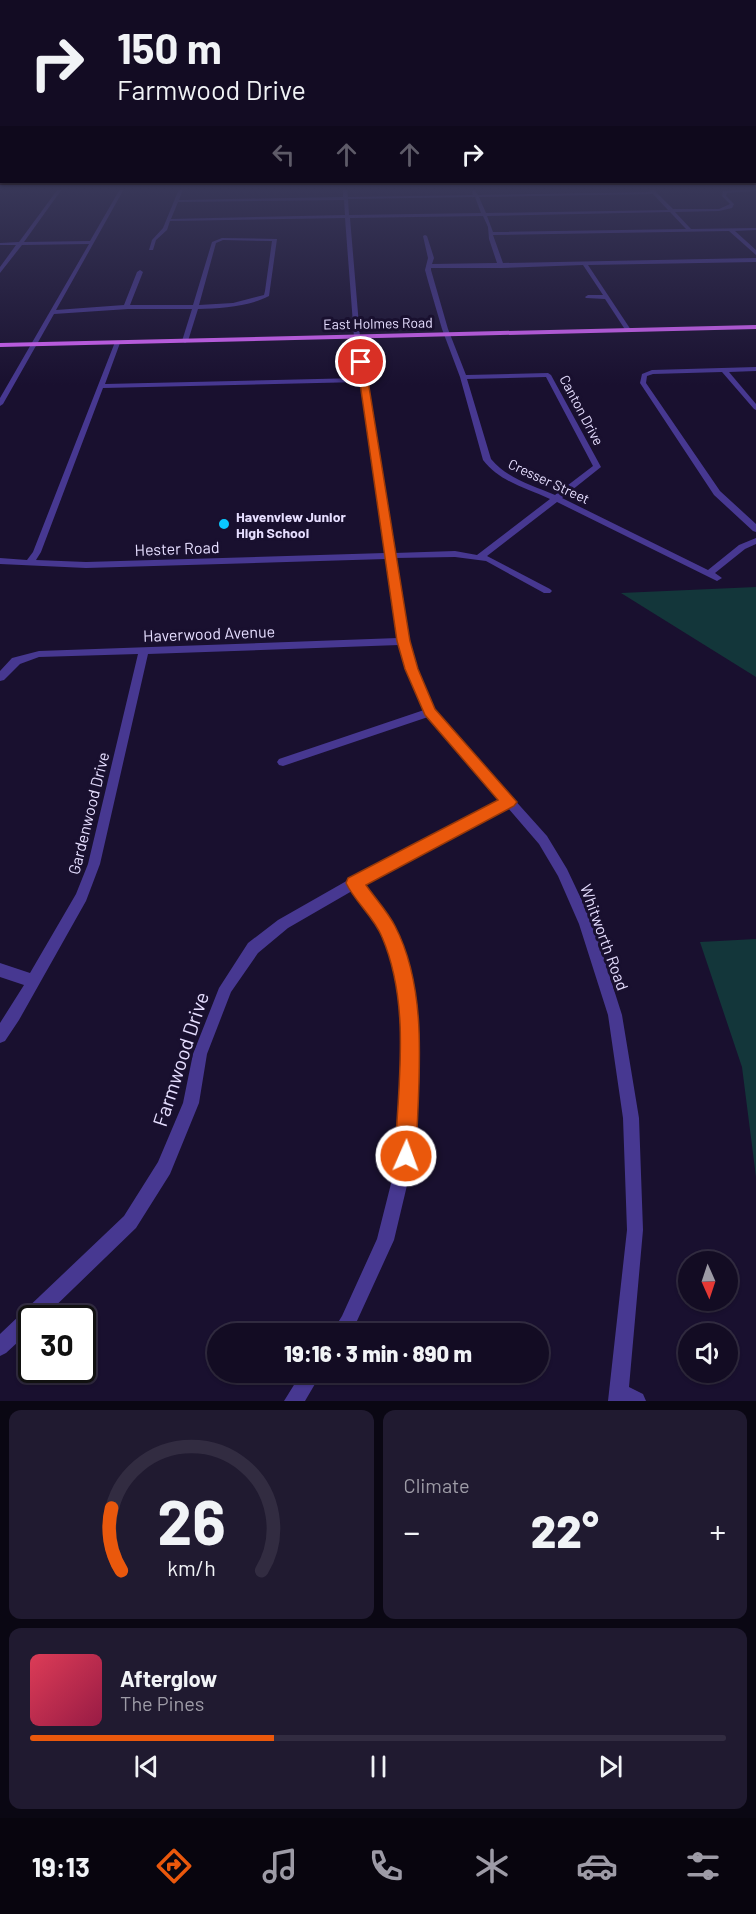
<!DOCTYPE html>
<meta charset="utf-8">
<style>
:root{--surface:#130c23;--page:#201a30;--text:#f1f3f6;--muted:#9d9ba6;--line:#322c41;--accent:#ea580c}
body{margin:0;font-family:Barlow,sans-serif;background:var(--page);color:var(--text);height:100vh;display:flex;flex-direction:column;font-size:22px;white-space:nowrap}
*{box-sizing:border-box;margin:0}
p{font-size:20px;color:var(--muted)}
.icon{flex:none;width:33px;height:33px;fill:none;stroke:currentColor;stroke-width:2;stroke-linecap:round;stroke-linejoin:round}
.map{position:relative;height:1401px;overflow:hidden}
.drawer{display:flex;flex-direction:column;gap:9px;padding:9px;background:#0a0713;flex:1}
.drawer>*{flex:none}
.hud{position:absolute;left:0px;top:0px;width:756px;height:183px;box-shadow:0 2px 4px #0004,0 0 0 2px var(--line);background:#130c23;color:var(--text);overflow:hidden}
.needle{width:39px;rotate:177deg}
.fabs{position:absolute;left:678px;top:1251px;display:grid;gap:12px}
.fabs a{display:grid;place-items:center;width:60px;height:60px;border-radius:50%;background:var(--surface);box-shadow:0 2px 4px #0004,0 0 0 2px var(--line);font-size:30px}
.speed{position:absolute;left:18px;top:1305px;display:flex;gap:12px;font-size:30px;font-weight:700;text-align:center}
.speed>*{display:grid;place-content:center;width:78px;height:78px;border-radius:50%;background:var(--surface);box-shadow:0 2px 4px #0004,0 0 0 2px var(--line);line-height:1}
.speed .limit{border:3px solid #111;border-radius:9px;background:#fff;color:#111}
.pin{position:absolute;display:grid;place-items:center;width:51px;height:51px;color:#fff;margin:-26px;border:3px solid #fff;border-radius:50%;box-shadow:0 2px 6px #0007}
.me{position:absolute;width:66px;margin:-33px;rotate:2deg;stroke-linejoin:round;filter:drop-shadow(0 0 4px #0008)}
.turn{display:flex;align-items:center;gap:21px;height:126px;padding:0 18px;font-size:27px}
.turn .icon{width:78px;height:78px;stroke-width:2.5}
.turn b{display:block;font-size:42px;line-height:51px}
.lanes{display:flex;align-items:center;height:57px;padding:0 18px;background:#0003;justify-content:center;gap:30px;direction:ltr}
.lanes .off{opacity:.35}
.big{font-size:45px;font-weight:800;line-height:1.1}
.drawer .card{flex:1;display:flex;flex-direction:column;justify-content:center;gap:9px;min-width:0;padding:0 21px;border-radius:12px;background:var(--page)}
.drawer .dial{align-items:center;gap:0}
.dial svg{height:156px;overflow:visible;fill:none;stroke:var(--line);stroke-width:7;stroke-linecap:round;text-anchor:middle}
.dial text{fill:var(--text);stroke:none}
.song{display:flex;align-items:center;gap:18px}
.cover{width:72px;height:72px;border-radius:9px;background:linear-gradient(135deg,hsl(350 70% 55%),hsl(340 70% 35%))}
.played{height:6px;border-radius:3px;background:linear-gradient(90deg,var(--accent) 35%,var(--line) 35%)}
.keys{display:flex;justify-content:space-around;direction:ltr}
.heat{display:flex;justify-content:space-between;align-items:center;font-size:33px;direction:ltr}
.drawer .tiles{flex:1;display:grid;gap:9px;grid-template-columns:1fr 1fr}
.card:last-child{grid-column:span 2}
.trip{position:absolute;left:207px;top:1323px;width:342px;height:60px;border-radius:30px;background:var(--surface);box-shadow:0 2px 4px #0004,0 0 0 2px var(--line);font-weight:800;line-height:60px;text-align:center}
.tab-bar{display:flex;height:96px;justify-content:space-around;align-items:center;background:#08050e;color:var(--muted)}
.tab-bar .icon{width:42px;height:42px}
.tab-bar .on{color:var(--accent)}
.tab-bar b{font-size:27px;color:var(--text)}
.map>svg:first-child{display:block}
.green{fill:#13363a}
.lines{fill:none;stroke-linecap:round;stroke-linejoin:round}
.minor{fill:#473891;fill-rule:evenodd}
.major{fill:#d965ff;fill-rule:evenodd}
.route{fill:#ea580c;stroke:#983908;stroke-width:1.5}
.poi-dot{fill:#0ac8ff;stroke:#19102f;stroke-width:2}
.labels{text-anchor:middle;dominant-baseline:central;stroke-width:6;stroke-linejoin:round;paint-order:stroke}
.far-street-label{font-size:14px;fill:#e6deff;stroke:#19102f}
.far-poi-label{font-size:14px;font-weight:bold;fill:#e6deff;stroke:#19102f;text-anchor:start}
.street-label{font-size:16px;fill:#e6deff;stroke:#19102f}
.near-street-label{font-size:20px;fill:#e6deff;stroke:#19102f}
</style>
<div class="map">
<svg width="756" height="1401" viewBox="0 0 756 1401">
<rect width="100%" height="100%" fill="#19102f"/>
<path class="green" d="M 756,587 L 756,677 L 621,593 Z
M 756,939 L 756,1177 L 742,1067 L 700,942 Z"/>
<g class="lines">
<path class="minor" d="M 58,189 L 62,189 L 24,242 L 90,241 L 120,189 L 124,189 L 56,310 L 124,305 L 137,272 L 140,270 L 143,272 L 130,305 L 193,305 L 212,242 L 222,238 L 277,239 L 269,296 C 248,307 221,308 198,309 L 188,341 L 185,343 L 182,341 L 192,309 L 128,309 L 54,314 L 3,404 L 0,406 L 0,398 L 89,244 L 22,245 L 0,273 L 0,267 L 16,245 L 0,245 L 0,243 L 19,242 ZM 223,240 L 272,241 L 265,291 L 264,295 L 233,303 L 199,305 L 216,243 Z
M 179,189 L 183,189 L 179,200 L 343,197 L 343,189 L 347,189 L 348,197 L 473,195 L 472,191 L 474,190 L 478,195 L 650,192 L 649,189 L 653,189 L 673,209 L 719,209 L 730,204 L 722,196 L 723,191 L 756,189 L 756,191 L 727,193 L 726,196 L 734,204 L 732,208 L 719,211 L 675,212 L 691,229 L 756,228 L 756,230 L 735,231 L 756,250 L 756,255 L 729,231 L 493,235 L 503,263 L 756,258 L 756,262 L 588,265 L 631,330 L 630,331 L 626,331 L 605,299 L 586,298 L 585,297 L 588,295 L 603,295 L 583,265 L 501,268 L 431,268 L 431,270 L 448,329 L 466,375 L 548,373 L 551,375 L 601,467 L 562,498 L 708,570 L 739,545 L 756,538 L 756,544 L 745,549 L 715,573 L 722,578 L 717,581 L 557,502 L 487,556 L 550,589 L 552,591 L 550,593 L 544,593 L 486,561 L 455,557 L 395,558 L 408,641 L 417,669 L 434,710 L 547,836 L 567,869 L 593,924 L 622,1015 L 639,1118 L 643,1230 L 629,1387 L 643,1394 L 646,1401 L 608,1401 L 627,1230 L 623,1118 L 608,1015 L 579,924 L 558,876 L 539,844 L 508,808 L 363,885 L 393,926 L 408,967 L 417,1026 L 414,1156 L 394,1240 L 351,1334 L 331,1334 L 342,1316 L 377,1239 L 398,1156 L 403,1026 L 394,967 L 382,933 L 352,891 L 288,928 L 258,953 L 231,992 L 207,1054 L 199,1103 L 170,1174 L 136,1228 L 43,1318 L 32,1318 L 32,1329 L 6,1353 L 0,1356 L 0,1334 L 124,1216 L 158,1162 L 183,1103 L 193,1054 L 219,988 L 248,943 L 278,920 L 350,879 L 501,801 L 428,717 L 283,766 L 279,765 L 277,762 L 279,759 L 424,710 L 407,669 L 399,645 L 148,654 L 100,864 L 86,901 L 19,1020 L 5,1041 L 0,1043 L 0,1023 L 24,985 L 0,977 L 0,963 L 30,973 L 76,894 L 88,864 L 138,654 L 39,657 L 20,664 L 4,680 L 0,681 L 0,671 L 12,658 L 39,651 L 398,638 L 386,559 L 86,568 L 0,564 L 0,558 L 27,560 L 33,552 L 115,342 L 120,343 L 105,384 L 359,378 L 354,337 L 345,218 L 170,221 L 167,230 L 156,240 L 153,250 L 149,250 L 152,240 L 163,228 ZM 653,194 L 668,210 L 486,213 L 479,197 ZM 475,197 L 481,213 L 349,215 L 348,199 ZM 344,200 L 345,215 L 171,219 L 178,202 ZM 670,212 L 686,229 L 493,232 L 487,216 ZM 483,216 L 488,227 L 489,239 L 497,263 L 432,264 L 434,258 L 427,236 L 425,235 L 423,236 L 428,258 L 425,270 L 428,281 L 442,329 L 460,377 L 483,460 C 500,482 526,488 550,499 L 477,555 L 455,551 L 394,553 L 360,337 L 350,218 ZM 546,377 L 593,466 L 555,495 C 532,485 508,479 491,459 L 467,379 ZM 360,382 L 385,553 L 86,562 L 36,560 L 41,552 L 103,388 Z
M 756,367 L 756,371 L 729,372 L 756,404 L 756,410 L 754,409 L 722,372 L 653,374 L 647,376 L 646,383 L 720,491 L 756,524 L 756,532 L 753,531 L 714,495 L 640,383 L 642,374 L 652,370 Z
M 302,1372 L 322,1372 L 305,1401 L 284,1401 Z"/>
<path class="major" d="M 756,325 L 756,329 L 0,347 L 0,343 Z"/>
</g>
<linearGradient id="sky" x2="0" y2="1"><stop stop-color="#0e091a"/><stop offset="0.49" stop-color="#383758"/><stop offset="1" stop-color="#383758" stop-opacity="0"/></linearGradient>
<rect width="756" height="385" fill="url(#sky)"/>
<path class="route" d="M 361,359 L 365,362 L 410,641 L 418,669 L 435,709 L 517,802 L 514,806 L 366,885 C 375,898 388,912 395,926 C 430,993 418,1083 416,1156 L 413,1164 L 406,1167 L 398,1164 L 395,1156 C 398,1084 411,1005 382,937 C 374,917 355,902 346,883 L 348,878 L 498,800 L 425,715 L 405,669 L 397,641 L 357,362 Z"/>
<circle class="poi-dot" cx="224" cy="524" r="6"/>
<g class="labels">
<g class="far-street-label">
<text transform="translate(378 323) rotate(-1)">East Holmes Road</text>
<text transform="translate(582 410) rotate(62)">Canton Drive</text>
<text transform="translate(549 481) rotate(25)">Cresser Street</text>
</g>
<g class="far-poi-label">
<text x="236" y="516">Havenview Junior<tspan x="236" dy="16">High School</tspan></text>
</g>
<g class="street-label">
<text transform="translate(177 548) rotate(-2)">Hester Road</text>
<text transform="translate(209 633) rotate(-2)">Haverwood Avenue</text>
<text transform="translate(88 813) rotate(-76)">Gardenwood Drive</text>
<text transform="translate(605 937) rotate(70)">Whitworth Road</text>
</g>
<g class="near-street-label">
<text transform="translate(180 1059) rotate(-72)">Farmwood Drive</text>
</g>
</g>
</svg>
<div class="fabs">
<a><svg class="needle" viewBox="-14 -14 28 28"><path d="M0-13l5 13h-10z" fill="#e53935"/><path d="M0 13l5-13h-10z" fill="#9d9ba6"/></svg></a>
<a><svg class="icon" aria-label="sound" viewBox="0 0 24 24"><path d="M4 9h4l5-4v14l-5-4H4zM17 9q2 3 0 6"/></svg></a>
</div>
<div class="speed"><div class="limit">30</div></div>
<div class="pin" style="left:361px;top:362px;background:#d93025"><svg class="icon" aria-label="arrive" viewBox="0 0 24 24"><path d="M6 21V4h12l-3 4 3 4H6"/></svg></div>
<svg class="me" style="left:406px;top:1156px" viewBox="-20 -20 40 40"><circle r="17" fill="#ea580c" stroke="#fff" stroke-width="3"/><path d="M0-11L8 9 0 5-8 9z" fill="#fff"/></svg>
<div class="trip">19:16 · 3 min · 890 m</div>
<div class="hud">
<div class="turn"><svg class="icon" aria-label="right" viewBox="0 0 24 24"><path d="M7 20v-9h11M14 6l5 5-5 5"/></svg><div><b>150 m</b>Farmwood Drive</div></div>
<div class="lanes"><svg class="icon off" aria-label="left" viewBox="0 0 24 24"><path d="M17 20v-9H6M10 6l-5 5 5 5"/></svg><svg class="icon off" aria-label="ahead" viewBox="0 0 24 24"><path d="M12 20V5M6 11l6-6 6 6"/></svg><svg class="icon off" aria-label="ahead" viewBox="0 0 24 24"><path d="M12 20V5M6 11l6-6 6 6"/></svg><svg class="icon" aria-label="right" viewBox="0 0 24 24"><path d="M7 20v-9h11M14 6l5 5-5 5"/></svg></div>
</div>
</div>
<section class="drawer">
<div class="tiles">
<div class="card dial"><svg viewBox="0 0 100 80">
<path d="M14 69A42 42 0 1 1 86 69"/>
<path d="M14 69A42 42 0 0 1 9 37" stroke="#ea580c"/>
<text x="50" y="56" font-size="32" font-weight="700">26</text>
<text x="50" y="72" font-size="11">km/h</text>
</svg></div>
<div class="card"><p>Climate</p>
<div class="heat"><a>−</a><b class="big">22°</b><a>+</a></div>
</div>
<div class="card">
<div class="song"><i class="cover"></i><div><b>Afterglow</b><p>The Pines</p></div></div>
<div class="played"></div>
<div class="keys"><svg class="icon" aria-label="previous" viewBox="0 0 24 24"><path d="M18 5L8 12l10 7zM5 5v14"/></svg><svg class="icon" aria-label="pause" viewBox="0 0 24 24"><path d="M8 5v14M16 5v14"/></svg><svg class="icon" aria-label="next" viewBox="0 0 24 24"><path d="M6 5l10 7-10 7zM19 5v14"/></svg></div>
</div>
</div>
</section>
<nav class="tab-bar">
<b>19:13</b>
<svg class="icon on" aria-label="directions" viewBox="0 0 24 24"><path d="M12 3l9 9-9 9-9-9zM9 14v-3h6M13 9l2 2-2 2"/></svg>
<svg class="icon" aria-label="music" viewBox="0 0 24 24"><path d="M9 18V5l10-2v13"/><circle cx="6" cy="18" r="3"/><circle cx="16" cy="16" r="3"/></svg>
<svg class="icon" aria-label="phone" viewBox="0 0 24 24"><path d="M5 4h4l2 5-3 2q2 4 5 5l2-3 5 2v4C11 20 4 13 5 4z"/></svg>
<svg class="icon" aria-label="climate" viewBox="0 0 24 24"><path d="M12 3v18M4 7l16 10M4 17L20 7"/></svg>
<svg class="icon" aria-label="car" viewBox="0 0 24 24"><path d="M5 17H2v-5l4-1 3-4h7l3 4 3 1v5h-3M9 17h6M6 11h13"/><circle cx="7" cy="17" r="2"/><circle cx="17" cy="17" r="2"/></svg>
<svg class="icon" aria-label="filters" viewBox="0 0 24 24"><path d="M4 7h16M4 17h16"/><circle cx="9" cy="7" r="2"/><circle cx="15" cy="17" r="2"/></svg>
</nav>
